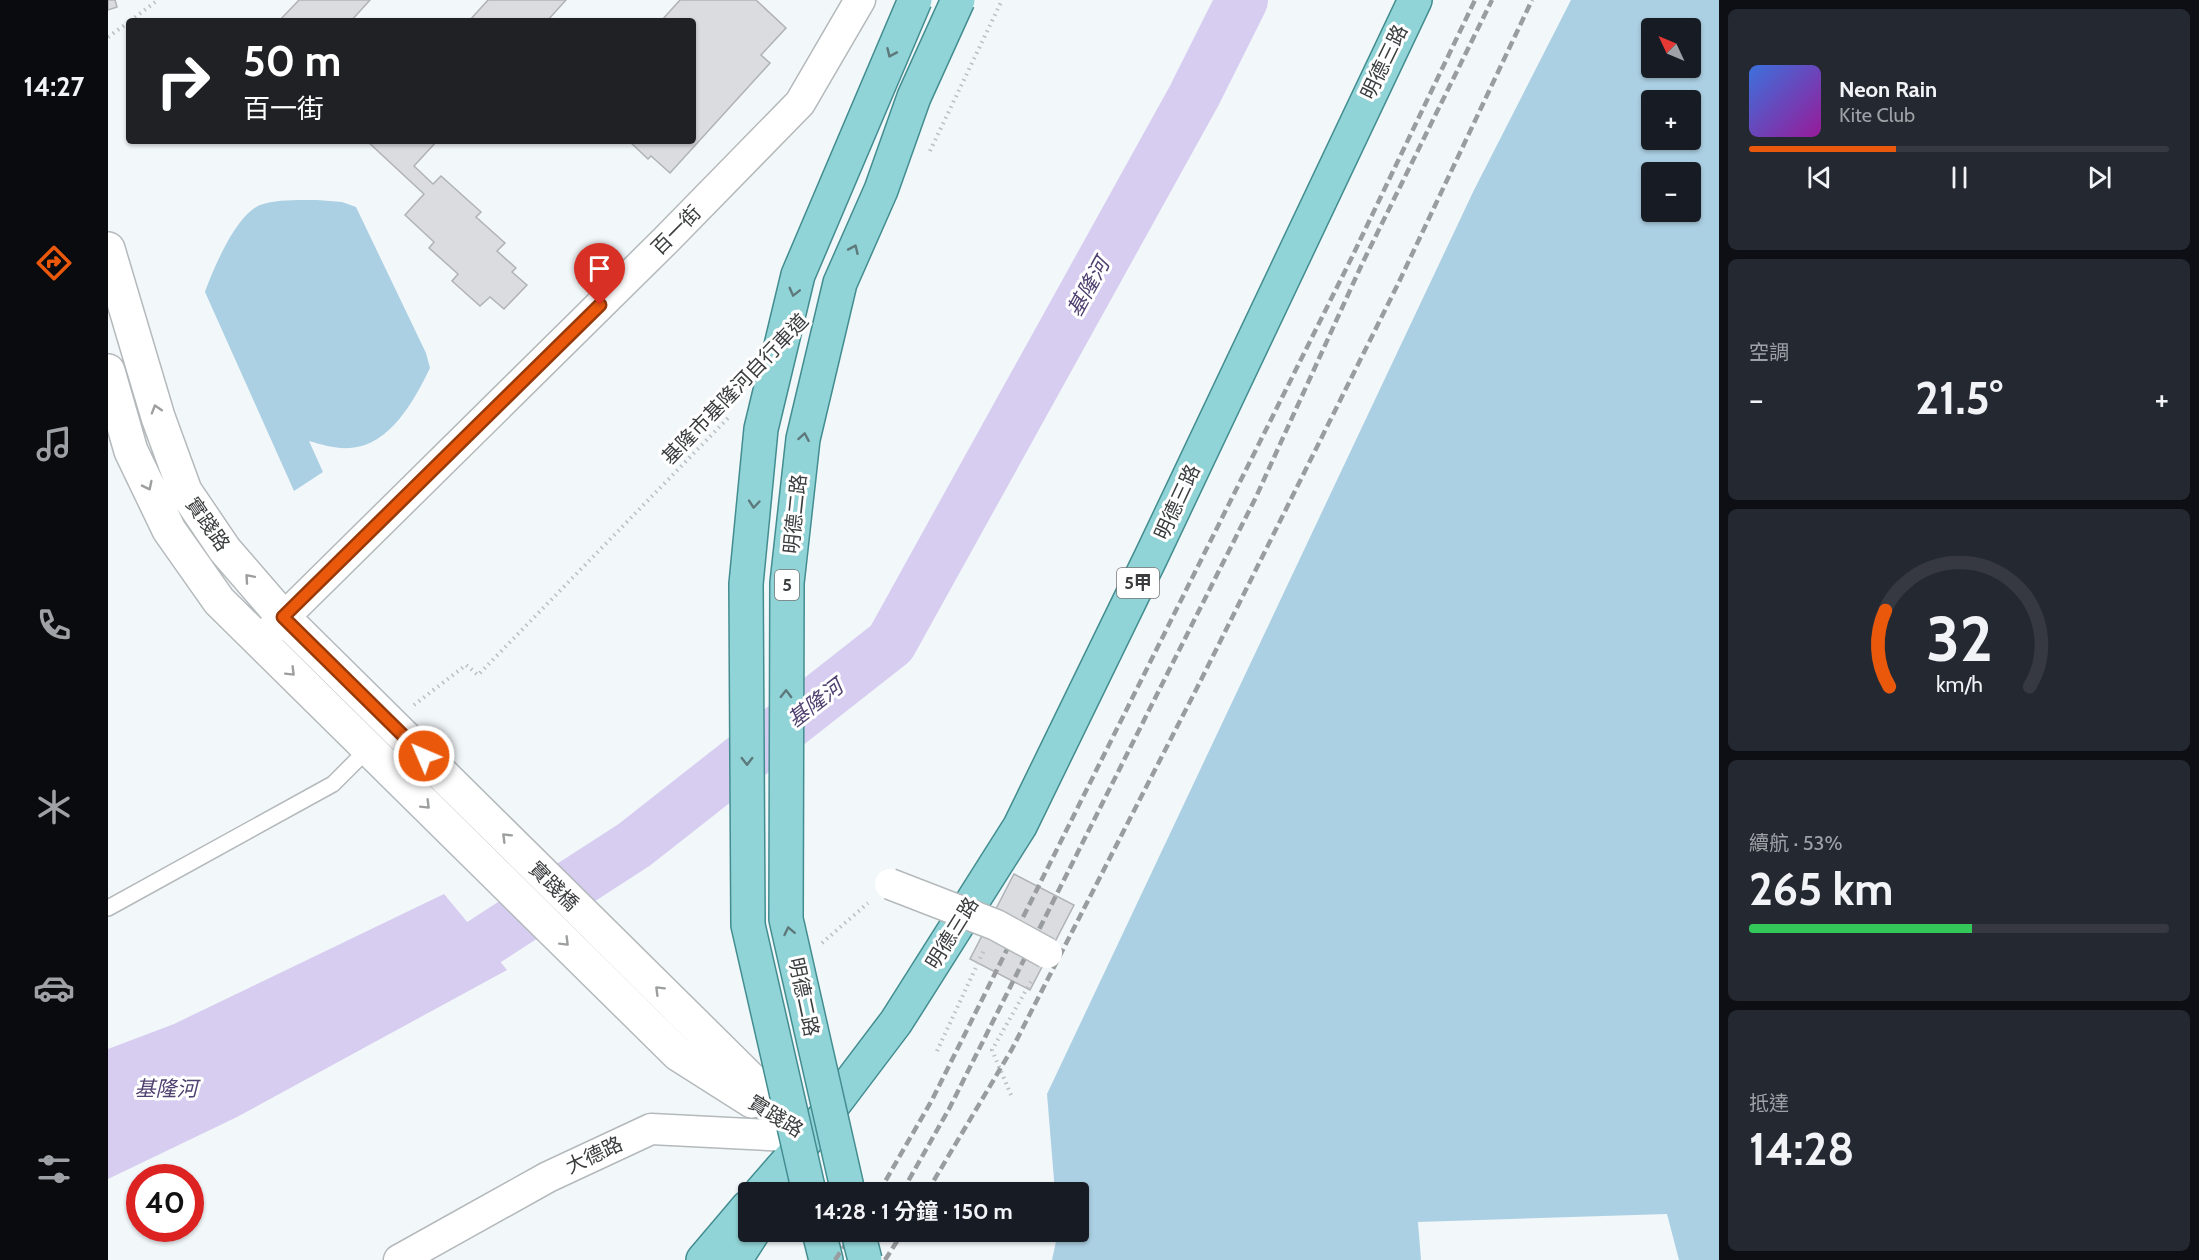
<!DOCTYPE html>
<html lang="zh-TW">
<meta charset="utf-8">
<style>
:root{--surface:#171b24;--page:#242831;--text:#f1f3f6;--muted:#9ea1a6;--line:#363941;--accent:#ea580c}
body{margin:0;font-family:Cabin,"Noto Sans TC",sans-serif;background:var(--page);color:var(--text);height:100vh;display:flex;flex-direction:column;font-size:22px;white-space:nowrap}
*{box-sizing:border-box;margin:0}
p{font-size:20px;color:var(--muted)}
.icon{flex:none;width:33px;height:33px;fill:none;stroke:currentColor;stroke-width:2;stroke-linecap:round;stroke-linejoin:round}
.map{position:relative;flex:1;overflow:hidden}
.sheet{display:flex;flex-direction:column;gap:9px;padding:9px;background:#0d0f14;width:480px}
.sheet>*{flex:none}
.banner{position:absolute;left:18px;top:18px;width:570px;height:126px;border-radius:6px;box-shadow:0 2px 4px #0004;background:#202124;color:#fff;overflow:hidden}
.needle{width:39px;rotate:314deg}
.controls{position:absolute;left:1533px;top:18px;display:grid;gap:12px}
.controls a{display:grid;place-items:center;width:60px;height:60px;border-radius:6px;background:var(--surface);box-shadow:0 2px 4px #0004;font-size:30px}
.speed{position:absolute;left:18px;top:1164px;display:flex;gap:12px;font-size:30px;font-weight:700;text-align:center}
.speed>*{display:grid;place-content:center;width:78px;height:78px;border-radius:50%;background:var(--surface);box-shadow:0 2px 4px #0004;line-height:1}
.speed .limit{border:9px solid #d22;background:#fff;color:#111}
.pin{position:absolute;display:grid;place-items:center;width:51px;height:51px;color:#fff;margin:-62px -26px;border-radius:50% 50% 50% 0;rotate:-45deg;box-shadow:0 0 6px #0007}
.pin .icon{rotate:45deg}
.me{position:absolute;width:66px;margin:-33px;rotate:315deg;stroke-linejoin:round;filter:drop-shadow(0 0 4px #0008)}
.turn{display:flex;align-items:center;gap:21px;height:126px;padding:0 18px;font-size:27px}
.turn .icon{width:78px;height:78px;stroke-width:2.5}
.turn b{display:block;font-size:42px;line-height:51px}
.big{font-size:45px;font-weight:700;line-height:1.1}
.sheet .card{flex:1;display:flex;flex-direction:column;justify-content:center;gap:9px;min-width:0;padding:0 21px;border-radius:9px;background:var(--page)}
.sheet .dial{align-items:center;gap:0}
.dial svg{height:156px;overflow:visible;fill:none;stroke:var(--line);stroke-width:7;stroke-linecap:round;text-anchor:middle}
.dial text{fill:var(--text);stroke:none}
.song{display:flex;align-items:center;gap:18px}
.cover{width:72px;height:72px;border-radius:9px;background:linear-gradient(135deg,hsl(220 70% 55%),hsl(300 70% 35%))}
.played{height:6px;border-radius:3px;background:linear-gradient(90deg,var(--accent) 35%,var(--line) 35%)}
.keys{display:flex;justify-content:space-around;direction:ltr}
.heat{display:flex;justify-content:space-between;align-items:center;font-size:33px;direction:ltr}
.charge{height:9px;border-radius:4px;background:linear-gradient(90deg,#34c759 53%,var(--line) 0)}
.trip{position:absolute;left:630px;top:1182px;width:351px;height:60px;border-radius:6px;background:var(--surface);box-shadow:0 2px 4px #0004;font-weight:700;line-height:60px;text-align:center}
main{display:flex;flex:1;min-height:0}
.menu{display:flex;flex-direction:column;width:108px;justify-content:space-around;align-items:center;background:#090b0e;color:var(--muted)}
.menu .icon{width:42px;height:42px}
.menu .on{color:var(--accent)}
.menu b{font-size:27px;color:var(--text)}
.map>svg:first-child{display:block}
.green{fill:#acd0e3;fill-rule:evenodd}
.water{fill:#d6cdf0}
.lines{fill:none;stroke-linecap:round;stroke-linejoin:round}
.river{stroke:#d6cdf0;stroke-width:52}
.building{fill:#dadce0;stroke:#b0b2b7;stroke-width:1.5}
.lane-casing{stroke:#b4b9bb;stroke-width:18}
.street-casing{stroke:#b4b9bb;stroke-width:33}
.secondary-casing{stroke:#b4b9bb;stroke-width:36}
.primary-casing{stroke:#438d90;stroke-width:36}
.path{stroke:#bbbfc1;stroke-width:4;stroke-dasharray:1.5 4.5;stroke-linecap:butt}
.lane{stroke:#fff;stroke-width:15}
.street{stroke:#fff;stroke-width:30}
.secondary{stroke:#fff;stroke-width:33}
.primary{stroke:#91d4d7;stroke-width:33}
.rail{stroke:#999d9f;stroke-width:4.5;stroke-dasharray:9 4.5;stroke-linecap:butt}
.street-bridge-casing{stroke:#b4b9bb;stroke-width:33;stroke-linecap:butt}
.primary-bridge-casing{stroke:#438d90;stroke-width:36;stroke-linecap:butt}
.street-bridge{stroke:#fff;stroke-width:30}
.primary-bridge{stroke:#91d4d7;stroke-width:33}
.oneway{stroke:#5d797b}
.oneway2{stroke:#9d9e9e}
.route-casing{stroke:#983908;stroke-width:15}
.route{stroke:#ea580c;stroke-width:10}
.labels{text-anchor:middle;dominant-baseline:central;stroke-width:6;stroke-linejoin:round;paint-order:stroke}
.shield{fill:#fff;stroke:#767778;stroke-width:1.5}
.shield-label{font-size:18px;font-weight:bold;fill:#3b3d3e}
.street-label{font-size:20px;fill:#3b3d3e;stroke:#fff}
.water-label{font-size:21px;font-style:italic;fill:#4f4170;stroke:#fff}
</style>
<main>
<nav class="menu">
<b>14:27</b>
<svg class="icon on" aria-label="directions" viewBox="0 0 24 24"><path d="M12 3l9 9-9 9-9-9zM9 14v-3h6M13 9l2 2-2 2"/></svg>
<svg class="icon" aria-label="music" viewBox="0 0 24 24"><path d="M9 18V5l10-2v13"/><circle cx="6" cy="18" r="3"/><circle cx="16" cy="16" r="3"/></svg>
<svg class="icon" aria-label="phone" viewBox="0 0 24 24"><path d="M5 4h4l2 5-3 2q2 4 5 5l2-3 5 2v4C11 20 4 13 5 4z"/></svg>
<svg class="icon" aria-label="climate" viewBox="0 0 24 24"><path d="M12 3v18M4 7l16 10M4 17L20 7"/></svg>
<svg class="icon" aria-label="car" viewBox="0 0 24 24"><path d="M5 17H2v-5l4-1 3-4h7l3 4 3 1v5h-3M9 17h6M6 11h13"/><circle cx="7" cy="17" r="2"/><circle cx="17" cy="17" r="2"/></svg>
<svg class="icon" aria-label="filters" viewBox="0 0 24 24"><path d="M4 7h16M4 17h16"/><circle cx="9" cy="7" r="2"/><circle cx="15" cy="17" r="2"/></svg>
</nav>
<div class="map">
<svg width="1611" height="1260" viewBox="0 0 1611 1260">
<rect width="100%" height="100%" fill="#f2f7fa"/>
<path class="green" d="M 1463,0 L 1611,0 L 1611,1260 L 1571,1260 L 1559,1214 L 1310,1222 L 1313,1260 L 944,1260 L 950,1232 L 970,1232 L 970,1192 L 947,1192 L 939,1094 L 1366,190 ZM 1544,28 L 1582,28 L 1582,68 L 1544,68 ZM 1544,100 L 1582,100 L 1582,140 L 1544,140 ZM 1544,172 L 1582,172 L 1582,212 L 1544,212 Z
M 209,200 L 234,202 L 248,207 L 318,353 L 322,368 C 307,399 282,446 242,448 C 228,449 215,445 201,441 L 215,472 L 186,491 L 97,292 C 105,269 128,215 152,205 C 170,199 190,200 209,200 Z"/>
<path class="water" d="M 336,894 L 399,970 L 129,1117 L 0,1179 L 0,1049 L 66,1024 Z"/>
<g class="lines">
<path class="river" d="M 316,981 L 526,845 L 783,643 L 1086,96 L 1134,0"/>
</g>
<path class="building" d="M 0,0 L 7,0 L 9,7 L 0,10 Z
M 191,0 L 262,0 L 243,21 L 171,21 Z
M 380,0 L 458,0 L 439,21 L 361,21 Z
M 572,0 L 648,0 L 678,28 L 653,55 L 662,63 L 562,173 L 543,156 L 540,159 L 521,141 L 585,141 L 585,21 L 553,21 Z
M 259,141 L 329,141 L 306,166 L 325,184 L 333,176 L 373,212 L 368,217 L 397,243 L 389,251 L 408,268 L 404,272 L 419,285 L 396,309 L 382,297 L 372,306 L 344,281 L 350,274 L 321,248 L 326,242 L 297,215 L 316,194 Z
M 906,874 L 966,905 L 922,990 L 862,959 Z"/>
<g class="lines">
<defs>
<path id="lane" d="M 0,908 L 225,784 L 261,748"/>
<path id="street" d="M 158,635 L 558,240 L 692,103 L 752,0
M 291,1260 L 440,1177 L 543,1129 L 701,1137"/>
<path id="secondary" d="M 0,249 L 50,417 L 77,491 L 117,550 L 175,617 L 694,1130
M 0,371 L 23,451 L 61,530 L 111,601 L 570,1054 L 644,1101"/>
<path id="primary" d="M 653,1192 L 701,1137 L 788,1022 L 912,826 L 1043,557 L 1307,0
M 711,1232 L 718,1260
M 595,1260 L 640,1207
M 627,1260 L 645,1232"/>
</defs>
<use href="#lane" class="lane-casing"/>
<use href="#street" class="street-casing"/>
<use href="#secondary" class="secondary-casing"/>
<use href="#primary" class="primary-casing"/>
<path class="path" d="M 22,21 L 50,0
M 0,37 L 21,22
M 822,151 L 894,0
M 306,705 L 358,665 L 370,675 L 623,415
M 714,943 L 760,903
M 829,1051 L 876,950
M 903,1095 L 884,1050 L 925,978"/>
<use href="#lane" class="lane"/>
<use href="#street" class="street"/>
<use href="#secondary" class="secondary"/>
<use href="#primary" class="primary"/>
<path class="rail" d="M 771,1192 L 824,1100 L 1244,257 L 1367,0
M 794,1192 L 841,1109 L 1148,497 L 1254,264 L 1384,0
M 819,1192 L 904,1049 L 1093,680 L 1290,284 L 1424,0
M 727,1260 L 746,1232
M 750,1260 L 769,1232
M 777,1260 L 795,1232"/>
<defs>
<path id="street-bridge" d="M 782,884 L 888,925 L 939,953"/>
<path id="primary-bridge" d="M 701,1192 L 640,925 L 638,584 L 653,429 L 690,275 L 807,0
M 740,1192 L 678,919 L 679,583 L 695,439 L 732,283 L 773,190 L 806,97 L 850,0
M 750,1232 L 757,1260"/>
</defs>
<use href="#street-bridge" class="street-bridge-casing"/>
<use href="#primary-bridge" class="primary-bridge-casing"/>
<use href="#street-bridge" class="street-bridge"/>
<use href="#primary-bridge" class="primary-bridge"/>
</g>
<defs><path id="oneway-chevron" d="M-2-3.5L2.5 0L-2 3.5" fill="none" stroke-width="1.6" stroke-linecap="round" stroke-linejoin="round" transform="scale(1.5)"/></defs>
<g class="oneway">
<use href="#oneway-chevron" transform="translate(783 53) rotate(114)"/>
<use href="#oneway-chevron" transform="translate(746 249) rotate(-66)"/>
<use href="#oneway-chevron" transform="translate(686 292) rotate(104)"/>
<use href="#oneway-chevron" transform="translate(696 437) rotate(-80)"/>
<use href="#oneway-chevron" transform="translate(646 504) rotate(95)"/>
<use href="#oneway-chevron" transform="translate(678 694) rotate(-89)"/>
<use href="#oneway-chevron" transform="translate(639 761) rotate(90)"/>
<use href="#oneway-chevron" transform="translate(681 931) rotate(-102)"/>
</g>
<g class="oneway2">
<use href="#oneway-chevron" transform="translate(48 409) rotate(-107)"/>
<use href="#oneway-chevron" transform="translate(40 486) rotate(64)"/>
<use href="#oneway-chevron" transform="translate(141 578) rotate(-131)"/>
<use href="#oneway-chevron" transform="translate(183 672) rotate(45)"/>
<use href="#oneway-chevron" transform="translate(318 805) rotate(45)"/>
<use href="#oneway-chevron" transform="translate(398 837) rotate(-135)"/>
<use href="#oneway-chevron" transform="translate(457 942) rotate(45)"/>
<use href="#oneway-chevron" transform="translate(551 990) rotate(-135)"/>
</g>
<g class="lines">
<defs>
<path id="route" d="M 316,756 L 175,617 L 492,305"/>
</defs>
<use href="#route" class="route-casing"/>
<use href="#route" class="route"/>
</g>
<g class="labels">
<g class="shield">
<rect x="1009" y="568" width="42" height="30" rx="4.5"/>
<rect x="667" y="570" width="24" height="30" rx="4.5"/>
</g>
<g class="shield-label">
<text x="1030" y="583">5甲</text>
<text x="679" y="585">5</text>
</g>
<g class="street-label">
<text transform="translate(1276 62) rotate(-64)">明德三路</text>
<text transform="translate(568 230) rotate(-45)">百一街</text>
<text transform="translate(627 389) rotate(-46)">基隆市基隆河自行車道</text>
<text transform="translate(1069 502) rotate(-65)">明德三路</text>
<text transform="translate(687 514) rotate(-84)">明德二路</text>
<text transform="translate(100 524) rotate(55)">實踐路</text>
<text transform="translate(446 886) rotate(45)">實踐橋</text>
<text transform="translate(844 933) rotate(-58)">明德三路</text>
<text transform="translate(696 997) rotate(78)">明德二路</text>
<text transform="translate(668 1116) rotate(32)">實踐路</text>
<text transform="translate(486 1155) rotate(-25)">大德路</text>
</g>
<g class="water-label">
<text transform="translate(980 287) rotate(-61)">基隆河</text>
<text transform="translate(707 703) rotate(-38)">基隆河</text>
<text x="58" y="1088">基隆河</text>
</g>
</g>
</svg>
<div class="controls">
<a><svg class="needle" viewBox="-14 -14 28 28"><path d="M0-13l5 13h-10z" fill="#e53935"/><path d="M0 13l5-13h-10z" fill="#9ea1a6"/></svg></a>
<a>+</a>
<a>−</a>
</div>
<div class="speed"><div class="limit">40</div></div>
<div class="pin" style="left:492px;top:305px;background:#d93025"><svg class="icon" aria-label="arrive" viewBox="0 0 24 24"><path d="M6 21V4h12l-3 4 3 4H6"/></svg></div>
<svg class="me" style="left:316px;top:756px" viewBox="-20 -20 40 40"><circle r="17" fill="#ea580c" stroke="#fff" stroke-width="3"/><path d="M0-11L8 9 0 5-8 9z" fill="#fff"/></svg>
<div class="trip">14:28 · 1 分鐘 · 150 m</div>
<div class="banner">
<div class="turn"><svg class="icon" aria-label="right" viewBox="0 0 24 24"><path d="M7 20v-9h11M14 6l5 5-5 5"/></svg><div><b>50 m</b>百一街</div></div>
</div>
</div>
<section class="sheet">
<div class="card">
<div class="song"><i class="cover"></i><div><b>Neon Rain</b><p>Kite Club</p></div></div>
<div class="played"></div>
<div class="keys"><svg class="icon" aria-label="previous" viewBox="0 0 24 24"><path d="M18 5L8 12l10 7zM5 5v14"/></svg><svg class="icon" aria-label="pause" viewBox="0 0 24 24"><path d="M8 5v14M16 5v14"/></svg><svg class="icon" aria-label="next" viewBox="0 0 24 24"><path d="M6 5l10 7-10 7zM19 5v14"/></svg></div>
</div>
<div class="card"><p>空調</p>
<div class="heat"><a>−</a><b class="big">21.5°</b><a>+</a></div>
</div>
<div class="card dial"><svg viewBox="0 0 100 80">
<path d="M14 69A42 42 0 1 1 86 69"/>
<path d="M14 69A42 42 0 0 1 12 30" stroke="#ea580c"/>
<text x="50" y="56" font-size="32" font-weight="700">32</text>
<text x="50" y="72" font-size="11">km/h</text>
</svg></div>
<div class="card"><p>續航 · 53%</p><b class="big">265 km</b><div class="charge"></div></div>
<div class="card"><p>抵達</p><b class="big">14:28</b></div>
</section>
</main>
